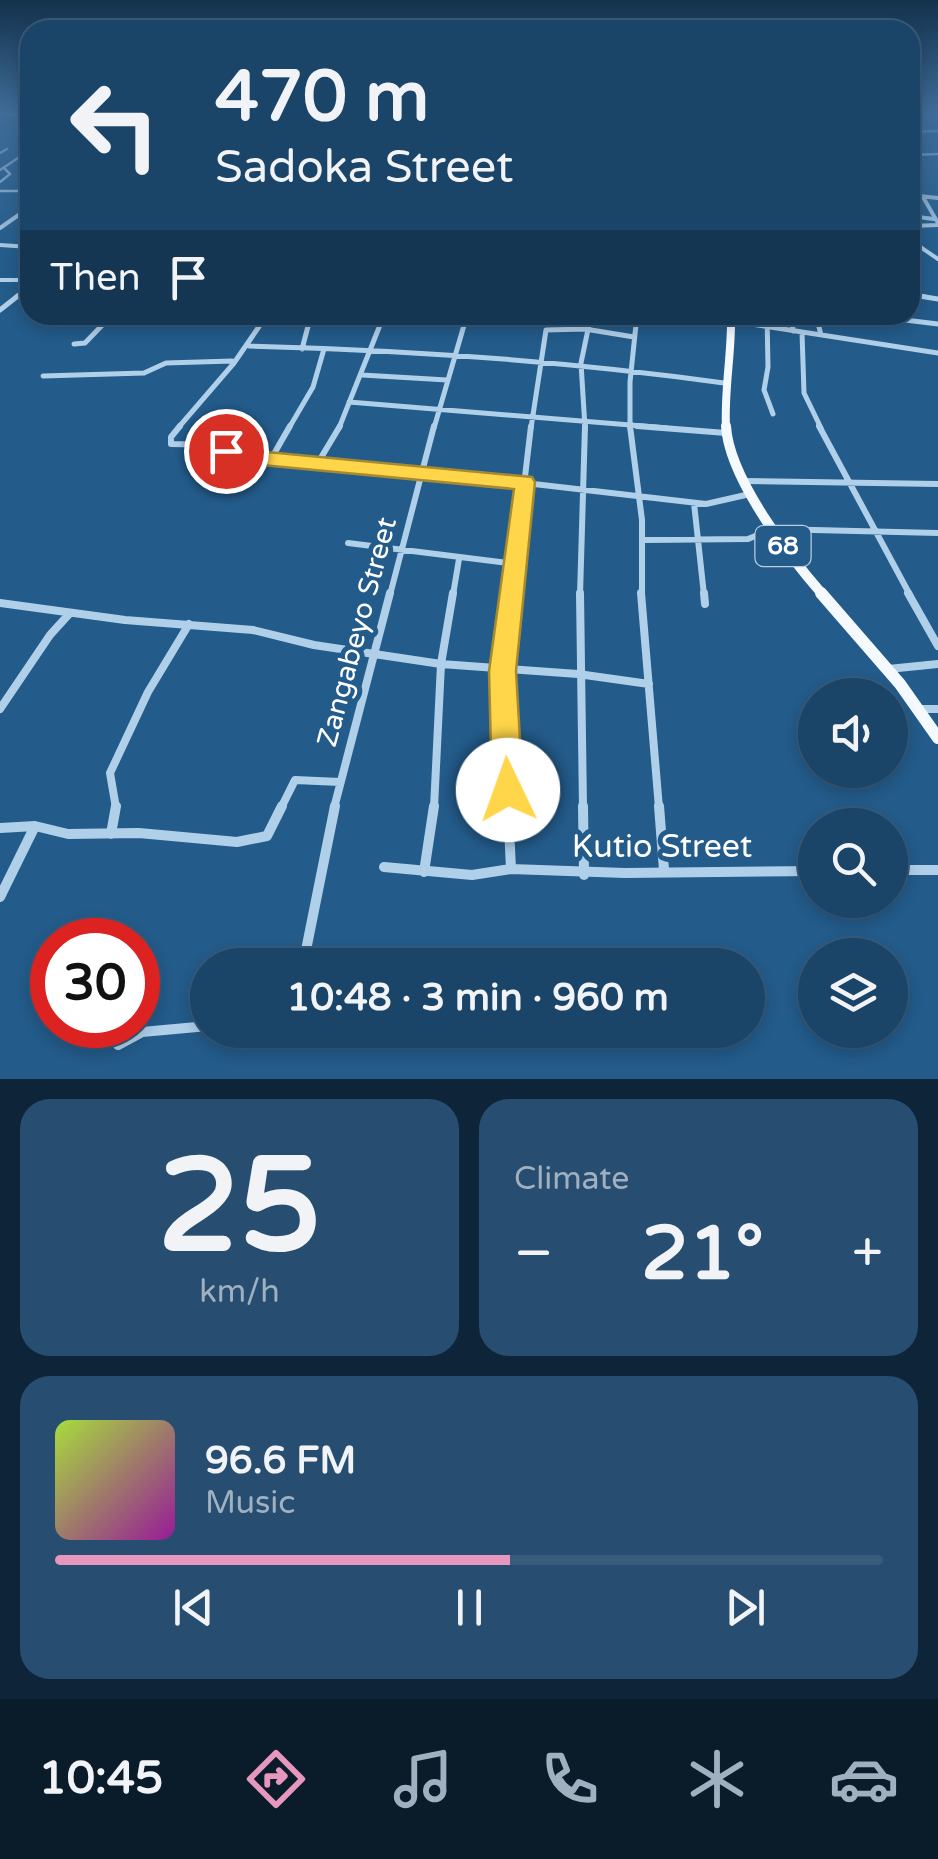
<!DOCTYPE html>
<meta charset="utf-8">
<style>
:root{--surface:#1a4468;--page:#274e71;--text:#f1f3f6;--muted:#9fb0c0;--line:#385c7c;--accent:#e797bd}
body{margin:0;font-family:"Varela Round",sans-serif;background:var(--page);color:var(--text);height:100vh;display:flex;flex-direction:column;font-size:38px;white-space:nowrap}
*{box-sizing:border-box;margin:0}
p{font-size:32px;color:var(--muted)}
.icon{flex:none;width:55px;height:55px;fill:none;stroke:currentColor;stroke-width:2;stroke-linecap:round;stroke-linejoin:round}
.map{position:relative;height:1079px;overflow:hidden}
.details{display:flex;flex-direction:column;gap:20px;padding:20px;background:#0e2539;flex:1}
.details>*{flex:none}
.hud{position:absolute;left:20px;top:20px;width:900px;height:305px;border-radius:30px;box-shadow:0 5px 15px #0003,0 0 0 2px var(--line);background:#1a4468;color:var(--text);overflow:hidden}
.buttons{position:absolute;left:798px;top:678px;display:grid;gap:20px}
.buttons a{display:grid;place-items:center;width:110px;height:110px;border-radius:50%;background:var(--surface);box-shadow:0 5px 15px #0003,0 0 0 2px var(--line);font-size:50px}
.speed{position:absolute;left:30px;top:918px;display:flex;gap:20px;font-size:50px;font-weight:700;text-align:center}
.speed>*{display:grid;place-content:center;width:130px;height:130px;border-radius:50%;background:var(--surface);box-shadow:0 5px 15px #0003,0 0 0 2px var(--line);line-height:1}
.speed .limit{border:15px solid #d22;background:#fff;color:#111}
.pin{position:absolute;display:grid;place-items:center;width:85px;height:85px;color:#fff;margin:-42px;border:5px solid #fff;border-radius:50%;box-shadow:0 2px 10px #0007}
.me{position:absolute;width:110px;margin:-55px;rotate:357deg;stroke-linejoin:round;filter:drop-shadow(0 0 8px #0008)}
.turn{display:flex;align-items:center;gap:35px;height:210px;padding:0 30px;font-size:45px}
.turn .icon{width:130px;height:130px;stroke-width:2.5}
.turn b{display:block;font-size:70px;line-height:85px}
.then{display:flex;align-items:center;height:95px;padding:0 30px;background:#0003;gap:20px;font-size:38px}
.big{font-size:75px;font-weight:800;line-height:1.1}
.details .widget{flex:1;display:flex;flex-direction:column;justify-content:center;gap:15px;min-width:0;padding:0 35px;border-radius:30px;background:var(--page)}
.details .dial{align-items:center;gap:0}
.dial b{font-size:130px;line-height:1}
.song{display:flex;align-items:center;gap:30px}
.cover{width:120px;height:120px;border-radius:15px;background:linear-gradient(135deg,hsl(80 70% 55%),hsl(300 70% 35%))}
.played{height:10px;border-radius:5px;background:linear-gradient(90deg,var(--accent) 55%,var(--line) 55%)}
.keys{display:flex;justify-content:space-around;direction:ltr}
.heat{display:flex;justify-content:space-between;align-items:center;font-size:55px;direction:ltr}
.details .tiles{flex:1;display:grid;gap:20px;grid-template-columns:1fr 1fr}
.widget:last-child{grid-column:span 2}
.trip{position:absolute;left:190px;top:948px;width:575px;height:100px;border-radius:50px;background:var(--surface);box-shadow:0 5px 15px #0003,0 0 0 2px var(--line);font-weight:800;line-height:100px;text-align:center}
.tab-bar{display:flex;height:160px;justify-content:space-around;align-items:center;background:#0a1b2a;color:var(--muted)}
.tab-bar .icon{width:70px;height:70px}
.tab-bar .current{color:var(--accent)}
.tab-bar b{font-size:45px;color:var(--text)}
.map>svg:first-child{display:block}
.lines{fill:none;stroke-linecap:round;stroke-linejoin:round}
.stream{stroke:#a4cdeb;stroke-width:2.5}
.minor-far5{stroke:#b0d0ea;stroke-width:2.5}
.minor-far4{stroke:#b0d0ea;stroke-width:4}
.minor-far3{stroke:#b0d0ea;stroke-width:5}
.minor-far2{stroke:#b0d0ea;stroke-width:6}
.minor-far1{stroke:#b0d0ea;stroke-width:8}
.minor{stroke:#b0d0ea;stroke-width:10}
.major-far2{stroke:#f4f9fe;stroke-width:8}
.major-far1{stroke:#f4f9fe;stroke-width:10}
.major{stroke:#f4f9fe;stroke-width:12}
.route{fill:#ffd54a;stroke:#a68a30;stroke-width:2.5}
.labels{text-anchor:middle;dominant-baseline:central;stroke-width:10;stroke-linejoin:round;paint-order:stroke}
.shield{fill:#235b8a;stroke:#bdcedc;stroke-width:2.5}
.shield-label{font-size:25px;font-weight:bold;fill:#fff}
.street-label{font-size:28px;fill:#fff;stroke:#235b8a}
.near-street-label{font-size:32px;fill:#fff;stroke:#235b8a}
</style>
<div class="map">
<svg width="938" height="1079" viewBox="0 0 938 1079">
<rect width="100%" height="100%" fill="#235b8a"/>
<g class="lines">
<path class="stream" d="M 0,114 L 30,115
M 910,132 L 938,131"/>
<path class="minor-far5" d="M 0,153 L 7,149
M 910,155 L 938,154
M 0,170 L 30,150
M 0,182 L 10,174 L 5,169
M 0,191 L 30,191"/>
<path class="minor-far4" d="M 910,195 L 938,198
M 923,197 L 938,223
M 910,216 L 934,219
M 910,226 L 938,225
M 0,228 L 30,207
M 910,240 L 938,259
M 0,245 L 30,247
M 0,280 L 30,280
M 910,294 L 927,297
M 16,297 L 30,286"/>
<path class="minor-far3" d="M 913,295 L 938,299
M 0,310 L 19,295
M 767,315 L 768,367 L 764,390 L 773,414
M 792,315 L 793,331
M 816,315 L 821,335
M 864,315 L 938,324
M 732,321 L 938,353
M 802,332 L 804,393 L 821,428
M 74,344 L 85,343 L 112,315
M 249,346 C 409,350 566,361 724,383
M 302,349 L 311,315
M 362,375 L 447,380
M 43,376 L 144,373 L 166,363 L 232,361
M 349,402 L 667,428
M 178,428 L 234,363 L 267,315
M 289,428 L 313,387 L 324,349
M 339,428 L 384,315
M 434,428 L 467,315
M 531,428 L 546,330 L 585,329 L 634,337
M 585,428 L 581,363 L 591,315
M 630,428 L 630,382 L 637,315"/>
<path class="minor-far2" d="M 180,426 L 171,437 L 171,444 L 220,445 L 230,455 L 439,473 L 706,504 L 750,494
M 630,426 L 642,520 L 642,595
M 637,426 L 726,433
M 819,426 L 910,595
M 271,459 L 290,426
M 319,461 L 340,426
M 744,481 L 938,484
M 694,503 L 704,595
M 644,540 L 748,539 L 773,529 L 938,533
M 348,543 L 516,564
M 390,595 L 434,426
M 453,595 L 459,559
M 511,595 L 531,426
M 580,595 L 585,426"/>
<path class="minor-far1" d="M 580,593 L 583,808
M 641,593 L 659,808
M 704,593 L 705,604
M 908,593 L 938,646
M 0,603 L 125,620 L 253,630 L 314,645 L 441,664 L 578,674 L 649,684
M 888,669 L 938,664
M 0,709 L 50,635 L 70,613
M 919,709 L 938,709
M 116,808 L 110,773 L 148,692 L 189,624
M 281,808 L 295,780 L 340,782
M 334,808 L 390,593
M 434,808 L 441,664 L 453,593
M 508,808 L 502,671 L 511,593"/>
<path class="minor" d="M 508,806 L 511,869 L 625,873 L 815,871
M 583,806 L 584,875
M 659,806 L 664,870
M 0,828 L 35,826 L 68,834 L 139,833 L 237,842 L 267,836 L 282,806
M 111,834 L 116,806
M 384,867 L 472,875 L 511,869
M 890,870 L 938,870
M 424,872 L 434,806
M 0,897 L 35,826
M 303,965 L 335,806
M 223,1030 L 281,1044 L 286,1030
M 118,1045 L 142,1032 L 208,1026"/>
<path class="major-far2" d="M 726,428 C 724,389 732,353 731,315"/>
<path class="major-far1" d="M 726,426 C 729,478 789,556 823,595"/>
<path class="major" d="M 821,593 L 900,684 L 938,738"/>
</g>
<linearGradient id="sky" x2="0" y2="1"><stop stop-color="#13324c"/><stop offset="0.43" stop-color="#3f6c98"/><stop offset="1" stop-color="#3f6c98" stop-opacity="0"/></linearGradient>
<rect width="938" height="263" fill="url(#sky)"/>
<path class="route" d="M 226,444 L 235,449 L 532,477 L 535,482 L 516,671 L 523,790 L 519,801 L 508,805 L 497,801 L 492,790 L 489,671 L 514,489 L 230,462 L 216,451 Z"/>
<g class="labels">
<rect class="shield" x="755.5" y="526" width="55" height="40" rx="8"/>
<g class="shield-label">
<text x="783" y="546">68</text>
</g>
<g class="street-label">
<text transform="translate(357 632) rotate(-75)">Zangabeyo Street</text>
</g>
<g class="near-street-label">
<text x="662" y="847">Kutio Street</text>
</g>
</g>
</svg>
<div class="buttons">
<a><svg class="icon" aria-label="sound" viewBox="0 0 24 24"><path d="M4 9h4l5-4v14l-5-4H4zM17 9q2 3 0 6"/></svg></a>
<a><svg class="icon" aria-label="search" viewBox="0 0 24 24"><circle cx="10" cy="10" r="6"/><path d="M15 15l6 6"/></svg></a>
<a><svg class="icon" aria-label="layers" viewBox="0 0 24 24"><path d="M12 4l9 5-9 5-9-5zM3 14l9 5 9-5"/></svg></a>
</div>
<div class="speed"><div class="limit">30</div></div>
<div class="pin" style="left:226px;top:451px;background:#d93025"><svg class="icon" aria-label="arrive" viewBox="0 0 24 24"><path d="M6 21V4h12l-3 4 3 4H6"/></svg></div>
<svg class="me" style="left:508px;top:790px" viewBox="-20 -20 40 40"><circle r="19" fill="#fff"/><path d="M0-13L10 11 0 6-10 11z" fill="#ffd54a"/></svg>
<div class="trip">10:48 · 3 min · 960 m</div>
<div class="hud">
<div class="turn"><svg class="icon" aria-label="left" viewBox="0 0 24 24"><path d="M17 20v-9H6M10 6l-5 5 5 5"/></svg><div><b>470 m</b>Sadoka Street</div></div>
<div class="then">Then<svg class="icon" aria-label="arrive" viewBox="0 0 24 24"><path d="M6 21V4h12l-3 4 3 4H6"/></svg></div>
</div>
</div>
<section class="details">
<div class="tiles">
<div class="widget dial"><b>25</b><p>km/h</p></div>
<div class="widget"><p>Climate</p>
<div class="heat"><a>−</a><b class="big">21°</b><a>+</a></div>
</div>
<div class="widget">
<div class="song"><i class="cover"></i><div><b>96.6 FM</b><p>Music</p></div></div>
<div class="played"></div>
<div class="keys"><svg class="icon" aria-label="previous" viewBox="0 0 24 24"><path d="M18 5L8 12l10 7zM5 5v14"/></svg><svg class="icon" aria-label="pause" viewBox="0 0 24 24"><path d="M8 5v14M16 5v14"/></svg><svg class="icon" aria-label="next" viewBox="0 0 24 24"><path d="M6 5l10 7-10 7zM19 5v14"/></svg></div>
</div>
</div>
</section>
<nav class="tab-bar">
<b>10:45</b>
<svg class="icon current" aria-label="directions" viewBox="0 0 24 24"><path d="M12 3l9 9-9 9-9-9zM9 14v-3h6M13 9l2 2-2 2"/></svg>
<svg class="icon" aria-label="music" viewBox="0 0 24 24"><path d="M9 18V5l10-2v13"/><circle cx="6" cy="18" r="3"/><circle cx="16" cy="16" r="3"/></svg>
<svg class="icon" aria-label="phone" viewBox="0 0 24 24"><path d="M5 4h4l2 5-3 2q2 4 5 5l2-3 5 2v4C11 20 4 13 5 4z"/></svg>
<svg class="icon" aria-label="climate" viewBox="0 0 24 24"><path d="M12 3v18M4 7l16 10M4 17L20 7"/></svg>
<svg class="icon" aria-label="car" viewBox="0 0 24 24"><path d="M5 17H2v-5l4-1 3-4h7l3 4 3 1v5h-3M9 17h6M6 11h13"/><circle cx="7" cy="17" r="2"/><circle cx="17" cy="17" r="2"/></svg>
</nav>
